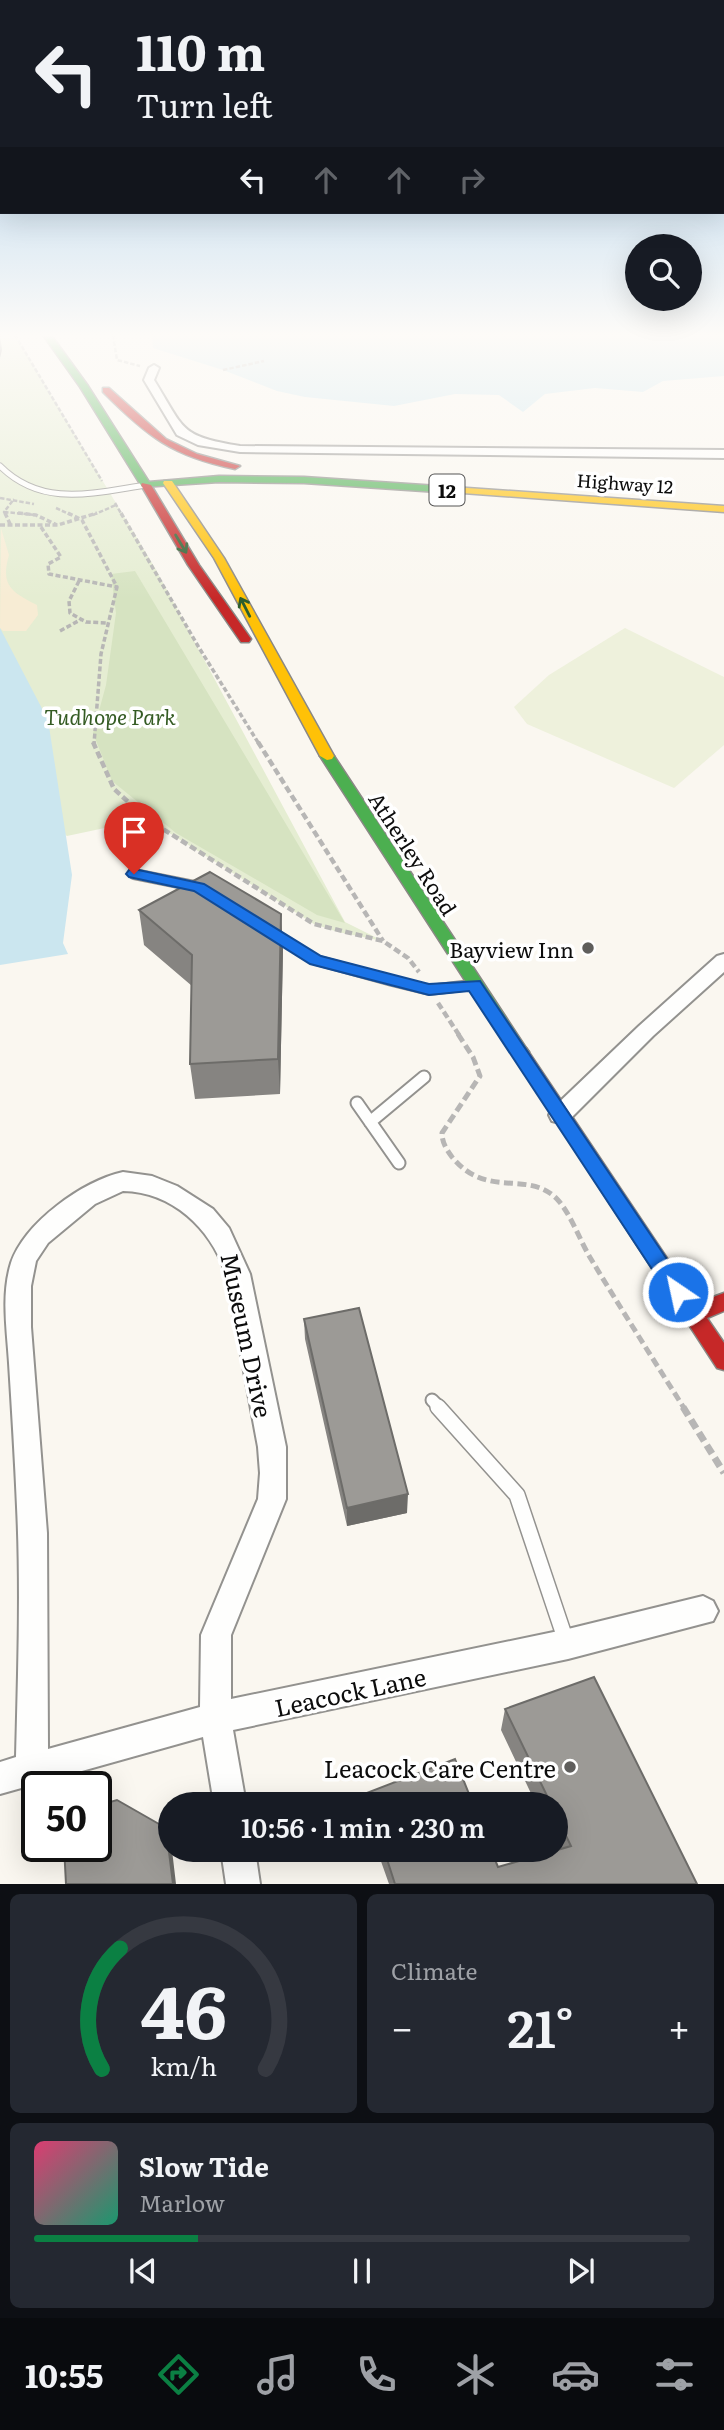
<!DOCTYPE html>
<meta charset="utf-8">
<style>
:root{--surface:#171b24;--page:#242831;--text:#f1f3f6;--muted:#9ea1a6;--line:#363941;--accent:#0b8043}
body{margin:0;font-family:Literata,serif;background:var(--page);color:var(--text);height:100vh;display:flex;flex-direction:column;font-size:26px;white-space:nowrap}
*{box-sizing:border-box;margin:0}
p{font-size:23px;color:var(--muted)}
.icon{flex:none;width:38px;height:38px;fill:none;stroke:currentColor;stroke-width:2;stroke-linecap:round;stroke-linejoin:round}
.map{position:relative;height:1884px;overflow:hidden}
.drawer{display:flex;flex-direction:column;gap:10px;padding:10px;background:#0d0f14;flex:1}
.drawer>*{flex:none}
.hud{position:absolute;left:0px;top:0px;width:724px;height:214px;box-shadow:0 7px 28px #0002;background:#171b24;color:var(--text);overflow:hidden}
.buttons{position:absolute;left:625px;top:234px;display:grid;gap:14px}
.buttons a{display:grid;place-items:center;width:77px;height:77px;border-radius:50%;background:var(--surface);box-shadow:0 7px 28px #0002;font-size:35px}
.speed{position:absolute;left:21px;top:1771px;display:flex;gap:14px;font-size:35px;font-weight:700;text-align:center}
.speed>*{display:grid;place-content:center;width:91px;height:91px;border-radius:50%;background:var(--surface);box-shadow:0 7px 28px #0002;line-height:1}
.speed .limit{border:4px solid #111;border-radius:10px;background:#fff;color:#111}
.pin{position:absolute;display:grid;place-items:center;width:60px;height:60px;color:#fff;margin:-72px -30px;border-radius:50% 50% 50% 0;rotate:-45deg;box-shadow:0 0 7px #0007}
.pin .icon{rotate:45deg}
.me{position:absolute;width:77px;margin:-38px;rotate:326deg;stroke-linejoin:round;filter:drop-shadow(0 0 5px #0008)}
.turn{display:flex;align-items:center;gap:24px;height:147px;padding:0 21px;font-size:32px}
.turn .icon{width:91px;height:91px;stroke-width:2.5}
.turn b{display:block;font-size:49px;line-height:60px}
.lanes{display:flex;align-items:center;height:66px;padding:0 21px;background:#0003;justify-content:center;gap:35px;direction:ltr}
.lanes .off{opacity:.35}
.big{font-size:52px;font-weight:600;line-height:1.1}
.drawer .card{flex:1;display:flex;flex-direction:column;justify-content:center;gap:10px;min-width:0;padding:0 24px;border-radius:10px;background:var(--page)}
.drawer .dial{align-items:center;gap:0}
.dial svg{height:182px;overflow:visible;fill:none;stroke:var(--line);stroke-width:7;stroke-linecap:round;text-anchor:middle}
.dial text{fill:var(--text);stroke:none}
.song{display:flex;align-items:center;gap:21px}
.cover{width:84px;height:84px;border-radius:10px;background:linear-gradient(135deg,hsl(340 70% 55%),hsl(160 70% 35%))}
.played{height:7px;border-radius:4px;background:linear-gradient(90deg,var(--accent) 25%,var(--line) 25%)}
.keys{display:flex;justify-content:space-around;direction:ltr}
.heat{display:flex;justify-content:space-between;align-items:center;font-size:38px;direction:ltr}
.drawer .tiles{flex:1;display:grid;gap:10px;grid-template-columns:1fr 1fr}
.card:last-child{grid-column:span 2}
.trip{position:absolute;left:158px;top:1792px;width:410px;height:70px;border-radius:35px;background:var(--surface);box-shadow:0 7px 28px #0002;font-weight:600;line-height:70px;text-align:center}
.tabs{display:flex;height:112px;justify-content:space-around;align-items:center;background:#090b0e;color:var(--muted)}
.tabs .icon{width:49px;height:49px}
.tabs .on{color:var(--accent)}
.tabs b{font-size:32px;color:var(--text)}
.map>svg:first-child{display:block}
.green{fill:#e5edd2}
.forest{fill:#d6e3c1}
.sand{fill:#f7ecd4}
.pitch{fill:#eef1dc}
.water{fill:#cbe6ef}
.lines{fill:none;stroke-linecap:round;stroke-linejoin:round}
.lane-far3-casing{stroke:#93928f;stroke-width:7}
.lane-far2-casing{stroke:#93928f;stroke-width:12}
.lane-far1-casing{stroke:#93928f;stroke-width:15}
.lane-casing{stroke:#93928f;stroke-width:18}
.street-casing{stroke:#93928f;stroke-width:4}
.fast-casing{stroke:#8a8885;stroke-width:3}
.slow-casing{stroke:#8a8885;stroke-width:3}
.jam-casing{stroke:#8a8885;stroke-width:3}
.path-far4{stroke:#b7b6b5;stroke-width:2.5;stroke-dasharray:4.5 2;stroke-linecap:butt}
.path-far3{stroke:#b7b6b5;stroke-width:3.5;stroke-dasharray:5 2.5;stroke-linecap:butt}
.path-far2{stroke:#b7b6b5;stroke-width:4.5;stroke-dasharray:7 3.5;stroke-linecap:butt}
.path-far1{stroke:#b7b6b5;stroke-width:5;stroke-dasharray:9 4.5;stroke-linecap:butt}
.path{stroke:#b7b6b5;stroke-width:7;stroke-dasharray:10 5;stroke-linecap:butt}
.lane-far3{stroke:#fefefd;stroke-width:5}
.lane-far2{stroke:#fefefd;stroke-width:9}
.lane-far1{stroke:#fefefd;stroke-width:11}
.lane{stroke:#fefefd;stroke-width:15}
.street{fill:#fefefd;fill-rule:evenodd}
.fast{fill:#4caf50;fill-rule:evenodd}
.slow{fill:#ffc107;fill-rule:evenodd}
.jam{fill:#c62828;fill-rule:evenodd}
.wall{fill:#868481}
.shaded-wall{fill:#6d6c69}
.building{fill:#9c9a96;stroke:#6d6c69;stroke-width:2}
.oneway{stroke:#2c5e2e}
.route{fill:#1a73e8;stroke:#114b97;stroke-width:2}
.poi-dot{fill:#5f5e5c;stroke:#fff;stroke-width:2.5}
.labels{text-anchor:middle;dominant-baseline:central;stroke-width:7;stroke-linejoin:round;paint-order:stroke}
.far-street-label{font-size:18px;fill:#0c0c0c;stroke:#fff}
.shield{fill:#fff;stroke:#555;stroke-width:2}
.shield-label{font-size:19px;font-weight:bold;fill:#0c0c0c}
.park-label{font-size:21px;font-style:italic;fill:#355c24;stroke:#fff}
.street-label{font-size:21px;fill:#0c0c0c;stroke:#fff}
.poi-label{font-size:21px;fill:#0c0c0c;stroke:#fff;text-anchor:end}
.near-street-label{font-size:24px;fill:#0c0c0c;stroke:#fff}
.near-poi-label{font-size:24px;fill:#0c0c0c;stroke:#fff;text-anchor:end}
</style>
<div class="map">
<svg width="724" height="1884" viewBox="0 0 724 1884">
<rect width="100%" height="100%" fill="#faf7f0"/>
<path class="green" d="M 0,335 L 15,335 L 155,568 L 345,922 L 383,941 L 338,932 L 314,924 L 147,819 L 67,836 L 0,782 Z"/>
<path class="forest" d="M 135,571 L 345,923 L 317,915 L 176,833 L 112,781 L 93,733 L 106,685 L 116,613 L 111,574 Z"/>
<path class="sand" d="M 1,528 L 9,555 C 0,586 12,592 37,605 L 38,615 L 26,631 L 3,631 L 0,628 Z"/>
<path class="pitch" d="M 625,628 L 724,677 L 724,745 L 674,788 L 527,724 L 514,707 L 549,675 Z"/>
<path class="water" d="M 152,335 L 724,335 L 724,376 L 663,381 L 643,392 L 595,388 L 545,394 L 523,412 L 499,395 L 455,394 L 394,406 L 305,397 L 277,391 L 223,370 L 153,348 Z
M 0,628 L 48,720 L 72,875 L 63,943 L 68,954 L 0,965 Z"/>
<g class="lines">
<defs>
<path id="lane-far3" d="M 0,466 C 42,508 93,493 146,485"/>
<path id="lane-far2" d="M 134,874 L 199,887
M 274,934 L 316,960 L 392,981 L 429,990 L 471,985"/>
<path id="lane-far1" d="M 357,1103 L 399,1163
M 370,1122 L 424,1077
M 432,1400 L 440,1408"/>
<path id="lane" d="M 438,1407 L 517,1495 L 566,1641"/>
<path id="street" d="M 154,365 L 159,368 L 154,380 C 185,430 179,436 240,446 L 724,450 L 724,458 L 240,452 L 198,445 L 177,435 L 144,380 L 149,368 Z
M 724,954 L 724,972 L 653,1036 L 568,1121 L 560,1123 L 552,1121 L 549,1115 L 552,1109 L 639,1026 L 717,956 Z
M 123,1172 L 152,1176 L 177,1186 L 213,1209 L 229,1228 L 250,1274 L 286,1447 L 286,1499 L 231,1635 L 231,1699 L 568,1629 L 703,1596 L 713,1601 L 718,1611 L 713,1621 L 568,1659 L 233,1730 L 246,1804 L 214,1804 L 203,1737 L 0,1794 L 0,1762 L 16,1757 C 18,1674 21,1590 17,1507 C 15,1459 12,1411 9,1363 C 7,1330 1,1295 11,1263 C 25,1222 83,1181 123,1172 ZM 123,1191 C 173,1192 211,1229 226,1274 L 258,1447 L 260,1473 L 258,1499 L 201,1635 L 200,1707 L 48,1749 L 47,1533 L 31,1327 L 31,1286 L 36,1261 L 48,1243 L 95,1204 Z
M 221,1850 L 255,1850 L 260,1884 L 226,1884 Z"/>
<path id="fast" d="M 43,335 L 51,335 L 88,386 L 149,482 L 219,476 L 304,477 L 453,487 L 458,490 L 453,493 L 304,483 L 219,482 L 142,487 L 80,387 Z
M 327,752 L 334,756 L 526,1048 L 529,1052 L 526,1056 L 514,1056 L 320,756 Z"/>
<path id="slow" d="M 164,481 L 172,481 L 224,558 L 334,756 L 332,759 L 327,760 L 320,756 L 214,558 L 163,483 Z
M 453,487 L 724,506 L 724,512 L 449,492 L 449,488 Z"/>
<path id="jam" d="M 103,388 L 109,388 L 166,439 L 197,454 L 240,466 L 235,469 C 172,456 148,437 103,392 Z
M 142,483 L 151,485 L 199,565 L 251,639 L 249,642 L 241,642 L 188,565 L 141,485 Z
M 520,1046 L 526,1048 L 697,1303 L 724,1293 L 724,1311 L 707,1318 L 724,1343 L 724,1370 L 717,1368 L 514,1056 L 511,1052 L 514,1048 Z"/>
</defs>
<use href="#lane-far3" class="lane-far3-casing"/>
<use href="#lane-far2" class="lane-far2-casing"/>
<use href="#lane-far1" class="lane-far1-casing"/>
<use href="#lane" class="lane-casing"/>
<use href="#street" class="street-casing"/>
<use href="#fast" class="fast-casing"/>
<use href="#slow" class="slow-casing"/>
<use href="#jam" class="jam-casing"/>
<path class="path-far4" d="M 15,335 L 102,481
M 113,335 L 117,360 L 140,366
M 223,370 L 264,361
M 0,498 L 34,504
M 115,503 L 122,515
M 56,508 L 71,515
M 4,512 L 36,515
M 6,515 L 4,512 L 14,499
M 93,515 L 116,505"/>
<path class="path-far3" d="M 5,513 L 10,524
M 18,513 L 36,515 L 57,525
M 68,513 L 82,520 L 117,587 L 101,654 L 94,744
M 121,513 L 198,646 L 259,744
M 0,525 L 58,525 L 97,513
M 41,527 L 61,557 L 48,564 L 49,574 L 117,587
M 79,581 L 69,601 L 70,613 L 86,622 L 108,623
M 60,631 L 80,620"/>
<path class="path-far2" d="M 93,742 L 114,789 L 147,819 L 314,924 L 383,941 L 408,958 L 419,972
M 258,742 L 383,941
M 438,1003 L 459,1035"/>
<path class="path-far1" d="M 458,1034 L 473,1057 L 480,1076 L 442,1133 C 442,1142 446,1149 452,1157 C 487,1200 527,1169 557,1199 C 571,1214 580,1241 591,1259 C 621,1309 653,1359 684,1408"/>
<path class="path" d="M 683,1407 L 724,1473"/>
<use href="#lane-far3" class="lane-far3"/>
<use href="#lane-far2" class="lane-far2"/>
<use href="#lane-far1" class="lane-far1"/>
<use href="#lane" class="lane"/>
<use href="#street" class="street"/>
<use href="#fast" class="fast"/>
<use href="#slow" class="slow"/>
<use href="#jam" class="jam"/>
</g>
<path class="wall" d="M 139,910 L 283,949 L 280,1094 L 195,1099 L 190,1064 L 192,986 L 144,945 Z
M 304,1319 L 407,1513 L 347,1526 L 305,1339 Z
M 505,1709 L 697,1884 L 389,1884 L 377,1850 L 491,1850 L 498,1867 L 558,1850 L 555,1843 L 555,1804 L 536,1804 L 501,1730 Z"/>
<path class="shaded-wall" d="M 0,335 L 2,350 L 0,358 Z
M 281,914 L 283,949 L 280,1094 L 278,1059 Z
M 408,1494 L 407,1513 L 347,1526 L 347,1508 Z
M 166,1828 L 170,1839 L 170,1850 L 172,1850 L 176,1884 L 173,1884 Z"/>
<path class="building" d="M 210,872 L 281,914 L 278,1059 L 190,1064 L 192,955 L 139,910 Z
M 359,1308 L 408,1494 L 347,1508 L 304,1319 Z
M 594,1677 L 697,1884 L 395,1884 L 384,1850 L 491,1850 L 498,1867 L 571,1846 L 555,1813 L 555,1804 L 551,1804 L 505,1709 Z
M 455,1759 L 473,1804 L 368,1804 L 364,1794 Z
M 117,1800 L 166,1828 L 173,1884 L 66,1884 L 64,1846 L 96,1846 L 96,1806 Z"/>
<defs><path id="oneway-shaft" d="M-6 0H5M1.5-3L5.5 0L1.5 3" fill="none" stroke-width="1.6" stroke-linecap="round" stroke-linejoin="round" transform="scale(1.75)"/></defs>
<g class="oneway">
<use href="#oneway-shaft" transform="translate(181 544) rotate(59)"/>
<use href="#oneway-shaft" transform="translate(245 607) rotate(-117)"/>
</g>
<linearGradient id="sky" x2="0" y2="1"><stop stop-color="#9cc8eb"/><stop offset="0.56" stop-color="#fdfbf8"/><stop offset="1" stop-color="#fdfbf8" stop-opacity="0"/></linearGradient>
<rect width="724" height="599" fill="url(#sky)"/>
<path class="route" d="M 134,869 L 204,884 L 321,956 L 429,984 L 480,981 L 685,1286 L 688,1292 L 685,1298 L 678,1301 L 671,1298 L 469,991 L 429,995 L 310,964 L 194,891 L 129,877 L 126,874 L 129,870 Z"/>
<g class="poi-dot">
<circle cx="588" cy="948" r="7"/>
<circle cx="570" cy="1767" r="7"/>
</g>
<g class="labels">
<g class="far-street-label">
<text transform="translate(625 483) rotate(4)">Highway 12</text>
</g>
<rect class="shield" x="429.5" y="474.5" width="35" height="31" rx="5"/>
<g class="shield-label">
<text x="447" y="490">12</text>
</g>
<g class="park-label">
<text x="110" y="715">Tudhope Park</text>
</g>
<g class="street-label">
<text transform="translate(414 853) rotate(57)">Atherley Road</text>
</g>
<g class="poi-label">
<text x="574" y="948">Bayview Inn</text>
</g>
<g class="near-street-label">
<text transform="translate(248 1335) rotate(78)">Museum Drive</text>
<text transform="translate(350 1691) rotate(-12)">Leacock Lane</text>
</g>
<g class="near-poi-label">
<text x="556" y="1767">Leacock Care Centre</text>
</g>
</g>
</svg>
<div class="buttons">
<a><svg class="icon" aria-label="search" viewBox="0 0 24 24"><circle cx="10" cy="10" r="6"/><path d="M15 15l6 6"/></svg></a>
</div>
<div class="speed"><div class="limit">50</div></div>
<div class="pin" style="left:134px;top:874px;background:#d93025"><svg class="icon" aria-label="arrive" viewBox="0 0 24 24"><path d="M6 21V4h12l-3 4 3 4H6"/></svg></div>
<svg class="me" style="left:678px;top:1292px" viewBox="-20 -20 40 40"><circle r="17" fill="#1a73e8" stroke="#fff" stroke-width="3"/><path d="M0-11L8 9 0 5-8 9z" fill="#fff"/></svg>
<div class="trip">10:56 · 1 min · 230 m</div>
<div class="hud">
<div class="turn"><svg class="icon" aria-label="left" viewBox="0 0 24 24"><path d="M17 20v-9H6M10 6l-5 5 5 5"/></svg><div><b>110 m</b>Turn left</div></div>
<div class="lanes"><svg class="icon" aria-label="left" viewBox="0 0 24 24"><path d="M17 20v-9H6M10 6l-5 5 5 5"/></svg><svg class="icon off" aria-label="ahead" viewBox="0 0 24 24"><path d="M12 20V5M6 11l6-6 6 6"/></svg><svg class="icon off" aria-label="ahead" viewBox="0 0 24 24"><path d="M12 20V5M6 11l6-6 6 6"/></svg><svg class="icon off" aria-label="right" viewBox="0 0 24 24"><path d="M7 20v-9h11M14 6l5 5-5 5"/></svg></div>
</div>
</div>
<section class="drawer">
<div class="tiles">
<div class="card dial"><svg viewBox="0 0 100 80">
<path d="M14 69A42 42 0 1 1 86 69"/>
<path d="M14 69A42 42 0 0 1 22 16" stroke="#0b8043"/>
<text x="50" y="56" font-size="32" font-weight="700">46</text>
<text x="50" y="72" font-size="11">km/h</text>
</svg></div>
<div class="card"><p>Climate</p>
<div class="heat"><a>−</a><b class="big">21°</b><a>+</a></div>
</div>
<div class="card">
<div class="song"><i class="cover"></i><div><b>Slow Tide</b><p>Marlow</p></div></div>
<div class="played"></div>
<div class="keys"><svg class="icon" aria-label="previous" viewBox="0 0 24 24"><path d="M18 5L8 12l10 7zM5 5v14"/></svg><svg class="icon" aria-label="pause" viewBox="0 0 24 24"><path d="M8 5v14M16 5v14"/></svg><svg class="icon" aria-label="next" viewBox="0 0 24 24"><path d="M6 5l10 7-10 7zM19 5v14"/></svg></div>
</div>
</div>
</section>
<nav class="tabs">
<b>10:55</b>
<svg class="icon on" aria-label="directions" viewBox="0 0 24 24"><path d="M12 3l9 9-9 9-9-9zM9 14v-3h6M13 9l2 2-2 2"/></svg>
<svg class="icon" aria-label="music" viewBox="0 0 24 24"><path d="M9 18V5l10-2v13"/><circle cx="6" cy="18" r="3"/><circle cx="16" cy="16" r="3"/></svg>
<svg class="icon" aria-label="phone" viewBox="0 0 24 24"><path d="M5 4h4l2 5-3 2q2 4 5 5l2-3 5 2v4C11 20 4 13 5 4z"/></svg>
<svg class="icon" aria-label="climate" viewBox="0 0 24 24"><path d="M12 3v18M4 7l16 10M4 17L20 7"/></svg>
<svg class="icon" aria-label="car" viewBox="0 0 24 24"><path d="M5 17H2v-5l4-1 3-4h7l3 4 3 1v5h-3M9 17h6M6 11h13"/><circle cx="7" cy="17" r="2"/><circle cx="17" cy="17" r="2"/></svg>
<svg class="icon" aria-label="filters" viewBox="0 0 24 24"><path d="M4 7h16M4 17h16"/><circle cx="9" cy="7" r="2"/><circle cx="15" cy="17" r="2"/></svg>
</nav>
